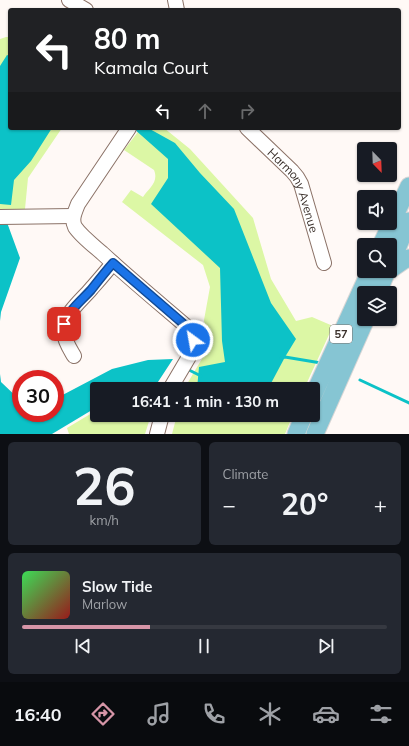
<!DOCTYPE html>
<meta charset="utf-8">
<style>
:root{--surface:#171b24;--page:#242831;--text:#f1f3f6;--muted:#9ea1a6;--line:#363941;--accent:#d695a7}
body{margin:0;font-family:Mulish,sans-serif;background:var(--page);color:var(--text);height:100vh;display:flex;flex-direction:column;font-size:15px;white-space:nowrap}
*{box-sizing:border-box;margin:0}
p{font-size:13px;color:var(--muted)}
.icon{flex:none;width:22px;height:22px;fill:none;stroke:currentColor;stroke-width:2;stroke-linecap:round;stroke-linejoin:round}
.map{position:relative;height:434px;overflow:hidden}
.side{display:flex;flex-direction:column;gap:8px;padding:8px;background:#0d0f14;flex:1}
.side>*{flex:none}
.banner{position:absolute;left:8px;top:8px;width:393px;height:122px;border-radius:4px;box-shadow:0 1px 3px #0004;background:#202124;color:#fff;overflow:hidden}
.needle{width:26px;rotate:157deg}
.tools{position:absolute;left:357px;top:142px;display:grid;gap:8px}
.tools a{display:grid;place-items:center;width:40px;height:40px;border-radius:4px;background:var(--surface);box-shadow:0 1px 3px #0004;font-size:20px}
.speed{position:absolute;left:12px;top:370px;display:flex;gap:8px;font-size:20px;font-weight:700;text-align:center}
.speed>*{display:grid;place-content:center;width:52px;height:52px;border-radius:50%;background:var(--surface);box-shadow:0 1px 3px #0004;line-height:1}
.speed .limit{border:6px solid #d22;background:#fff;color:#111}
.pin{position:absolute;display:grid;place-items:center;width:34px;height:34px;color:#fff;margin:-17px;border-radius:8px;box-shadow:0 2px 6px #0006}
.me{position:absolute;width:44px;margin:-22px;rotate:328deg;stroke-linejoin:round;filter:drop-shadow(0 0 3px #0008)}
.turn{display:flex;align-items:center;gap:14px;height:84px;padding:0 20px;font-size:18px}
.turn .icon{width:52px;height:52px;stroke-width:2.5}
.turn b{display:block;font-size:28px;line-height:34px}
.lanes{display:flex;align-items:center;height:38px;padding:0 20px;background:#0003;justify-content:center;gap:20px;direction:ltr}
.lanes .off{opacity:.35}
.big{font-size:30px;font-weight:700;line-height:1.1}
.side .card{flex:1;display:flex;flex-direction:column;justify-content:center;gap:6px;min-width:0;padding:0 14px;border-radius:6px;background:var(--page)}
.side .dial{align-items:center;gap:0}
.dial b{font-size:52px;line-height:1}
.song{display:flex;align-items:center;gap:12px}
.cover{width:48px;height:48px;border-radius:6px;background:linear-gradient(135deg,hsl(130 70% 55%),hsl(0 70% 35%))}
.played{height:4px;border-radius:2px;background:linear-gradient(90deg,var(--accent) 35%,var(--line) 35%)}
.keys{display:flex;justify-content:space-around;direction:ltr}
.heat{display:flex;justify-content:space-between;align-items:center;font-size:22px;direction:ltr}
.side .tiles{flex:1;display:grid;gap:8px;grid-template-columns:1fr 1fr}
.card:last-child{grid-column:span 2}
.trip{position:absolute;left:90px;top:382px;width:230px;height:40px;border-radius:4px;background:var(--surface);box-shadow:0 1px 3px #0004;font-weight:700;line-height:40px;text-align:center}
.tab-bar{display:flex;height:64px;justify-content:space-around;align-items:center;background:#090b0e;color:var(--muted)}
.tab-bar .icon{width:28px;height:28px}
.tab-bar .active{color:var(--accent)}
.tab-bar b{font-size:18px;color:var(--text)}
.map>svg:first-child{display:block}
.green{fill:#dcf7a5}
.water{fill:#0cc2c7}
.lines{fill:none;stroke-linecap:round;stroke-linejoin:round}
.stream{stroke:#0cc2c7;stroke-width:3}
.minor-casing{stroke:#8b7267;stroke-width:16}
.major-casing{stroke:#d8d6d5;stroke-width:19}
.minor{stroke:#fff;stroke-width:14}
.major{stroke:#86c5d3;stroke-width:17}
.route-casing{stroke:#114b97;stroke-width:10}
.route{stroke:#1a73e8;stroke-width:7}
.labels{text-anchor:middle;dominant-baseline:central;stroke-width:3;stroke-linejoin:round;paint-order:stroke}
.shield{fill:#fff;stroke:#756e6b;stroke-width:1}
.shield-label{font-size:11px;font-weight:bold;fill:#3a302b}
.street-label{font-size:12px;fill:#3a302b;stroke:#fff}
</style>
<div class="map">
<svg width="409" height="434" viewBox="0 0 409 434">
<rect width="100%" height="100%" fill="#fff9f6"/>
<path class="green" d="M 6,37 L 10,37 L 10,128 L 62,128 L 28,178 L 25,209 L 0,210 L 0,39 Z
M 141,128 L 164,128 L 190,149 L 253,218 L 271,279 L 296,321 L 312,317 L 333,326 L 304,389 L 184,389 L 203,357 L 206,343 L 204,320 L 210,287 L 203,265 L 122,202 L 131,190 L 143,197 C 149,188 159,182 154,170 L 124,150 Z
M 97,410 L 97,415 L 151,415 L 145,434 L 69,434 L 67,428 Z
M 177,415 L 293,415 L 285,434 L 172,434 Z"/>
<path class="water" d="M 7,55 L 10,56 L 10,128 L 52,128 L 31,161 L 14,180 L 11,205 L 0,204 L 0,66 Z
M 133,128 L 148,128 L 175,143 L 200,173 L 234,209 L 271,303 L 296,339 L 285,357 L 268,389 L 197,389 L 199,367 L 225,362 L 222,341 L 220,268 L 151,204 L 168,178 L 168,159 Z
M 5,217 L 20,258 L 1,312 L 0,321 L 0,219 Z
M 173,359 L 156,385 L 146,389 L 97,389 L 97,407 L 52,434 L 0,434 L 0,374 L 1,382 L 21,401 L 21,413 L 55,413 L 55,399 L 112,369 L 148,360 Z"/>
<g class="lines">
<path class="stream" d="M 281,358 L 285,357 L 321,363
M 189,370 L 201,376
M 360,380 L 409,403"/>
<defs>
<g id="minor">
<path d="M 69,0 L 86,10"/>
<path d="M 175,0 L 177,10"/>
<path d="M 129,128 L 78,204 C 75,212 71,219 75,227 C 81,236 94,246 102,253 C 129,278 158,302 186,326 C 191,333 195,341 193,350 L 170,389"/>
<path id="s1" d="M 247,128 L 292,171 L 297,177 L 301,184 L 324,263"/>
<path d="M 0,217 L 73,216"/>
<path d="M 74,356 C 70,349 65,342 64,333 C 62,315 80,302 91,289 C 98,281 106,272 113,263"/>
<path d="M 157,434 L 162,415"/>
</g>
<path id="major" d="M 381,245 L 409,186
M 390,265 L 409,221
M 390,270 L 403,261 L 409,258
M 378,293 L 387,271
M 313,396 L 370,271
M 296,434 L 304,415
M 315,434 L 366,319"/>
</defs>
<use href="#minor" class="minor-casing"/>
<use href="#major" class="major-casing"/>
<use href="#minor" class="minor"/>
<use href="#major" class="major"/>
</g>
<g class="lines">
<defs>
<path id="route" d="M 64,324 C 71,308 79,303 91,290 C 98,281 105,272 113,263 L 186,326 L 189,330 L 193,340"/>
</defs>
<use href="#route" class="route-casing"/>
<use href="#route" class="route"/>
</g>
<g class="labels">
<rect class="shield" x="330" y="325" width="22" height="18" rx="3"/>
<g class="shield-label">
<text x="341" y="334">57</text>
</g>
<g class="street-label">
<text stroke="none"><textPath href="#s1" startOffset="80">Harmony Avenue</textPath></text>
</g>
</g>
</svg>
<div class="tools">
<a><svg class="needle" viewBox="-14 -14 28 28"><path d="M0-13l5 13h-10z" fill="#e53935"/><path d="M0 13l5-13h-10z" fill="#9ea1a6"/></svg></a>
<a><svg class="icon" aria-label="sound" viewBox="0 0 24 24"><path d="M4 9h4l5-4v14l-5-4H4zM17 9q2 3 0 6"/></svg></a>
<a><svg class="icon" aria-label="search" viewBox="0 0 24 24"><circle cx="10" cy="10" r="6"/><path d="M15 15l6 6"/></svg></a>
<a><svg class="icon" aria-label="layers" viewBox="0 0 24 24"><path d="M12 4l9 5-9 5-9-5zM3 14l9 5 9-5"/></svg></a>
</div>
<div class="speed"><div class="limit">30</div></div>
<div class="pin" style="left:64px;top:324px;background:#d93025"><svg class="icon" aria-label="arrive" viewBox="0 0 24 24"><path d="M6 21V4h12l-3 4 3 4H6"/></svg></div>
<svg class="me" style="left:193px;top:340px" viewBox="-20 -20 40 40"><circle r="17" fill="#1a73e8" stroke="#fff" stroke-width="3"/><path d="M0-11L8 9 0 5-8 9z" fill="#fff"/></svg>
<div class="trip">16:41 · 1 min · 130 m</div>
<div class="banner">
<div class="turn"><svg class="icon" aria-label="left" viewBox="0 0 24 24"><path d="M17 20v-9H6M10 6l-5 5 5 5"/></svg><div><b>80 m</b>Kamala Court</div></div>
<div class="lanes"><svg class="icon" aria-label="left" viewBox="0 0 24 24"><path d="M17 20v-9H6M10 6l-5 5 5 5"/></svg><svg class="icon off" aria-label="ahead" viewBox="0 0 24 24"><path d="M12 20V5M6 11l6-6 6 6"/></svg><svg class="icon off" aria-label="right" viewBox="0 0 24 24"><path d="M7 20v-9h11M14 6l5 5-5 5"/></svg></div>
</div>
</div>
<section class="side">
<div class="tiles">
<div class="card dial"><b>26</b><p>km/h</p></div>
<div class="card"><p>Climate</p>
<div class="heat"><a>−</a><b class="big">20°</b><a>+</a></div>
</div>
<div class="card">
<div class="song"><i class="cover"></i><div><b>Slow Tide</b><p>Marlow</p></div></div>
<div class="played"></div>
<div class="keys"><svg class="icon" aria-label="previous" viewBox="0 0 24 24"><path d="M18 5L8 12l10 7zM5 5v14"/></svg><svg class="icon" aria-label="pause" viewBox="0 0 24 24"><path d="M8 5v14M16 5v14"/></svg><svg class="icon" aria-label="next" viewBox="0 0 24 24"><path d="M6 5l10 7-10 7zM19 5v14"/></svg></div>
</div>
</div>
</section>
<nav class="tab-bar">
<b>16:40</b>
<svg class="icon active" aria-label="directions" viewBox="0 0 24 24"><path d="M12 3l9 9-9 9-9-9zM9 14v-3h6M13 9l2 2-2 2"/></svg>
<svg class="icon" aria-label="music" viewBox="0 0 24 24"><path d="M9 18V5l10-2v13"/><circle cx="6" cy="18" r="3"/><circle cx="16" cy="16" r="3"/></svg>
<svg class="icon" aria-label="phone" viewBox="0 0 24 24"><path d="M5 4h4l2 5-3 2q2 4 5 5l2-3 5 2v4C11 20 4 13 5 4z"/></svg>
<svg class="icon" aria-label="climate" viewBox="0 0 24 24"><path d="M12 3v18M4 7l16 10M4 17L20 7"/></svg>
<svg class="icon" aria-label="car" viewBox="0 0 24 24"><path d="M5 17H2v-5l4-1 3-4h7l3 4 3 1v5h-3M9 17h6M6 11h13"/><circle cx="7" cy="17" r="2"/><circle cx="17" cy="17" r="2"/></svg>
<svg class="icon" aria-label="filters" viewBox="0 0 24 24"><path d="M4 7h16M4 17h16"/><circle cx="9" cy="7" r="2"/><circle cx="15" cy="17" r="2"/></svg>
</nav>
